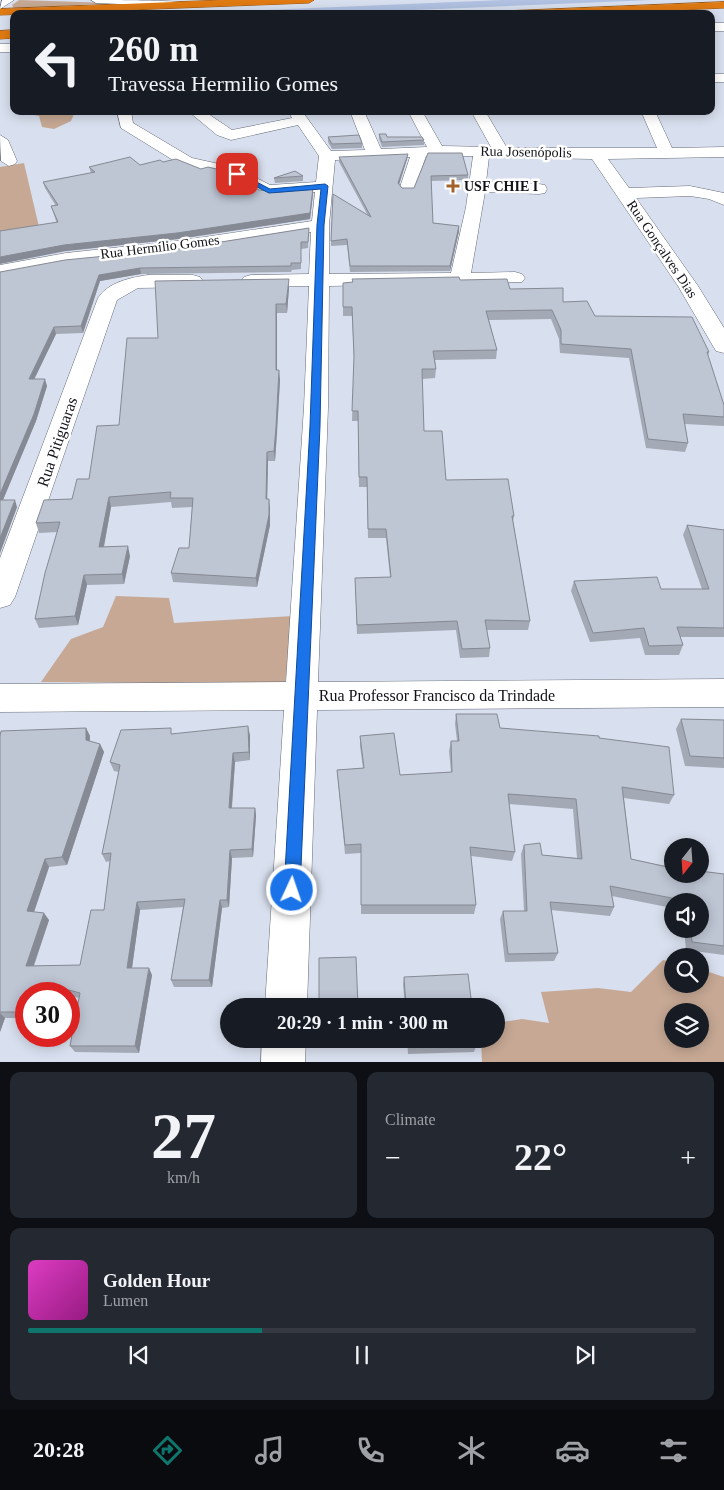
<!DOCTYPE html>
<meta charset="utf-8">
<style>
:root{--surface:#171b24;--page:#242831;--text:#f1f3f6;--muted:#9ea1a6;--line:#363941;--accent:#0f766e}
body{margin:0;font-family:"Times New Roman",serif;background:var(--page);color:var(--text);height:100vh;display:flex;flex-direction:column;font-size:19px;white-space:nowrap}
*{box-sizing:border-box;margin:0}
p{font-size:16px;color:var(--muted)}
.icon{flex:none;width:28px;height:28px;fill:none;stroke:currentColor;stroke-width:2;stroke-linecap:round;stroke-linejoin:round}
.map{position:relative;height:1062px;overflow:hidden}
.sheet{display:flex;flex-direction:column;gap:10px;padding:10px;background:#0d0f14;flex:1}
.sheet>*{flex:none}
.guide{position:absolute;left:10px;top:10px;width:705px;height:105px;border-radius:10px;box-shadow:0 2px 12px #0003;background:#171b24;color:var(--text);overflow:hidden}
.needle{width:32px;rotate:197deg}
.tools{position:absolute;left:664px;top:838px;display:grid;gap:10px}
.tools a{display:grid;place-items:center;width:45px;height:45px;border-radius:50%;background:var(--surface);box-shadow:0 2px 12px #0003;font-size:25px}
.speed{position:absolute;left:15px;top:982px;display:flex;gap:10px;font-size:25px;font-weight:700;text-align:center}
.speed>*{display:grid;place-content:center;width:65px;height:65px;border-radius:50%;background:var(--surface);box-shadow:0 2px 12px #0003;line-height:1}
.speed .limit{border:8px solid #d22;background:#fff;color:#111}
.pin{position:absolute;display:grid;place-items:center;width:42px;height:42px;color:#fff;margin:-21px;border-radius:10px;box-shadow:0 2px 8px #0006}
.me{position:absolute;width:55px;margin:-28px;rotate:3deg;stroke-linejoin:round;filter:drop-shadow(0 0 4px #0008)}
.turn{display:flex;align-items:center;gap:18px;height:105px;padding:0 15px;font-size:22px}
.turn .icon{width:65px;height:65px;stroke-width:2.5}
.turn b{display:block;font-size:35px;line-height:42px}
.big{font-size:38px;font-weight:700;line-height:1.1}
.sheet .tile{flex:1;display:flex;flex-direction:column;justify-content:center;gap:8px;min-width:0;padding:0 18px;border-radius:10px;background:var(--page)}
.sheet .dial{align-items:center;gap:0}
.dial b{font-size:65px;line-height:1}
.song{display:flex;align-items:center;gap:15px}
.cover{width:60px;height:60px;border-radius:8px;background:linear-gradient(135deg,hsl(310 70% 55%),hsl(310 70% 35%))}
.played{height:5px;border-radius:2px;background:linear-gradient(90deg,var(--accent) 35%,var(--line) 35%)}
.keys{display:flex;justify-content:space-around;direction:ltr}
.heat{display:flex;justify-content:space-between;align-items:center;font-size:28px;direction:ltr}
.sheet .tiles{flex:1;display:grid;gap:10px;grid-template-columns:1fr 1fr}
.tile:last-child{grid-column:span 2}
.trip{position:absolute;left:220px;top:998px;width:285px;height:50px;border-radius:25px;background:var(--surface);box-shadow:0 2px 12px #0003;font-weight:700;line-height:50px;text-align:center}
.tab-bar{display:flex;height:80px;justify-content:space-around;align-items:center;background:#090b0e;color:var(--muted)}
.tab-bar .icon{width:35px;height:35px}
.tab-bar .current{color:var(--accent)}
.tab-bar b{font-size:22px;color:var(--text)}
.map>svg:first-child{display:block}
.green{fill:#c6a894;fill-rule:evenodd}
.water{fill:#b0c1e1}
.lines{fill:none;stroke-linecap:round;stroke-linejoin:round}
.minor-casing{stroke:#656b78;stroke-width:1}
.highway-casing{stroke:#975614;stroke-width:1}
.minor{fill:#fff;fill-rule:evenodd}
.highway{fill:#e07a12;fill-rule:evenodd}
.wall{fill:#a3a9b5}
.shaded-wall{fill:#858a94}
.building{fill:#bec5d3;stroke:#858a94}
.route{fill:#1a73e8;stroke:#114b97}
.poi-dot{fill:#a2622c;stroke:#fff;stroke-width:2}
.labels{text-anchor:middle;dominant-baseline:central;stroke-width:5;stroke-linejoin:round;paint-order:stroke}
.far-street-label{font-size:14px;fill:#101217;stroke:#fff}
.far-poi-label{font-size:14px;font-weight:bold;fill:#101217;stroke:#fff;text-anchor:start}
.street-label{font-size:16px;fill:#101217;stroke:#fff}
</style>
<div class="map">
<svg width="724" height="1063" viewBox="0 0 724 1063">
<rect width="100%" height="100%" fill="#d8dfee"/>
<path class="green" d="M 19,0 L 110,3 L 14,9 L 12,5 Z
M 26,111 L 69,111 L 68,115 L 74,114 L 71,121 L 54,129 L 42,127 L 39,116 L 26,113 Z
M 24,163 L 39,227 L 0,233 L 0,167 Z
M 116,596 L 169,598 L 174,623 L 293,616 L 285,684 L 41,682 L 71,639 L 103,627 Z
M 663,960 L 672,962 L 672,984 L 700,984 L 700,969 L 724,977 L 724,1062 L 482,1062 L 481,1039 L 496,1039 L 496,1023 L 522,1019 L 549,1023 L 541,992 L 598,988 L 631,992 ZM 700,1011 L 700,1039 L 672,1039 L 672,1011 Z"/>
<path class="water" d="M 502,0 L 652,0 L 319,14 L 171,14 Z"/>
<g class="lines">
<defs>
<path id="minor" d="M 2,0 L 14,0 L 0,9 Z
M 91,0 C 106,0 187,0 194,4 L 189,7 L 96,3 Z
M 711,23 L 724,23 L 724,31 L 711,31 Z
M 0,44 L 14,44 L 14,52 L 0,52 Z
M 711,74 L 724,74 L 724,82 L 711,82 Z
M 117,111 L 131,111 L 133,123 L 192,158 L 237,168 L 270,185 L 316,182 L 319,156 L 298,125 L 231,140 L 217,135 L 188,111 L 204,111 L 232,130 L 292,118 L 288,111 L 302,111 L 331,151 L 365,150 L 350,111 L 364,111 L 381,149 L 427,147 L 408,111 L 422,111 L 442,146 L 491,147 L 471,111 L 485,111 L 507,148 L 657,148 L 641,111 L 655,111 L 672,148 L 724,147 L 724,157 L 608,159 L 629,188 L 690,186 L 724,193 L 724,205 L 709,199 L 690,196 L 636,198 L 698,286 L 724,328 L 724,353 L 716,351 L 713,346 L 678,286 L 592,159 L 489,157 L 486,182 L 539,184 L 545,185 L 547,189 L 545,193 L 539,194 L 485,192 L 471,273 L 515,272 L 522,274 L 525,278 L 522,282 L 329,286 L 328,407 L 318,682 L 724,679 L 724,707 L 317,710 L 307,1006 L 265,1006 L 284,710 L 0,712 L 0,684 L 286,682 L 304,407 L 309,286 L 251,287 L 244,285 L 241,281 L 244,277 L 251,275 L 309,274 L 311,232 L 178,253 L 66,265 L 0,277 L 0,265 L 66,253 L 178,241 L 312,221 L 315,192 L 281,196 L 260,194 L 226,175 L 181,165 L 121,128 ZM 426,156 L 473,156 L 466,207 L 451,273 L 329,274 L 329,225 L 335,160 L 410,157 L 400,187 L 402,191 L 414,191 L 416,187 Z
M 0,135 L 8,140 L 17,161 L 15,164 L 9,166 L 1,161 Z
M 148,275 L 193,275 L 200,277 L 203,281 L 200,285 L 193,287 L 138,288 L 117,300 L 15,597 L 10,605 L 0,608 L 0,558 L 98,298 C 109,282 129,278 148,275 Z
M 262,1039 L 306,1039 L 305,1063 L 261,1063 Z"/>
<path id="highway" d="M 224,0 L 314,0 L 309,3 L 0,15 L 0,9 Z
M 724,2 L 724,8 L 594,14 L 502,14 L 507,11 Z
M 14,30 L 14,38 L 0,39 L 0,31 Z"/>
</defs>
<use href="#minor" class="minor-casing"/>
<use href="#highway" class="highway-casing"/>
<use href="#minor" class="minor"/>
<use href="#highway" class="highway"/>
</g>
<path class="wall" d="M 379,134 L 387,137 L 424,140 L 424,145 L 382,147 L 379,139 Z
M 328,137 L 362,143 L 362,148 L 332,149 L 328,142 Z
M 428,153 L 468,175 L 468,180 L 431,181 L 433,223 L 459,226 L 459,231 L 450,271 L 350,272 L 347,245 L 331,246 L 331,241 L 367,214 L 339,162 L 339,157 L 407,159 L 399,184 L 402,188 L 414,188 Z
M 163,162 L 201,169 L 259,190 L 313,194 L 310,219 L 178,239 L 66,251 L 51,206 L 56,206 L 45,188 L 43,182 L 91,173 L 89,167 L 140,165 Z
M 303,176 L 303,181 L 275,183 L 274,178 Z
M 309,228 L 308,248 L 301,249 L 301,269 L 292,270 L 291,272 L 141,274 L 100,281 L 83,333 L 56,334 L 34,379 L 47,386 L 36,421 L 3,500 L 17,507 L 0,553 L 0,272 L 177,249 Z
M 460,280 L 510,289 L 563,302 L 595,316 L 709,352 L 708,356 L 724,405 L 724,426 L 685,424 L 688,443 L 685,452 L 646,448 L 629,358 L 560,353 L 559,339 L 551,319 L 489,320 L 497,350 L 496,359 L 435,360 L 436,369 L 435,378 L 422,379 L 424,431 L 446,480 L 514,516 L 513,521 L 530,621 L 528,630 L 487,630 L 490,648 L 489,657 L 460,658 L 456,630 L 357,634 L 355,578 L 390,577 L 386,538 L 368,538 L 367,487 L 359,487 L 358,421 L 352,421 L 354,360 L 352,316 L 343,316 L 343,283 Z
M 289,288 L 287,313 L 277,313 L 277,370 L 280,380 L 277,436 L 275,461 L 268,461 L 267,499 L 270,508 L 270,525 L 257,587 L 173,582 L 171,573 L 189,548 L 192,507 L 172,508 L 171,502 L 111,507 L 104,547 L 130,556 L 124,584 L 87,585 L 78,625 L 39,628 L 35,619 L 58,532 L 39,533 L 36,523 L 72,499 L 89,479 L 119,425 L 158,338 Z
M 687,525 L 724,530 L 724,637 L 680,637 L 683,645 L 679,655 L 645,655 L 640,638 L 590,642 L 571,591 L 574,581 L 661,589 L 702,589 L 683,535 Z
M 456,714 L 500,728 L 599,738 L 674,795 L 669,804 L 624,798 L 631,859 L 670,867 L 724,874 L 724,955 L 686,950 L 684,929 L 700,929 L 700,901 L 672,901 L 672,908 L 612,896 L 614,907 L 610,916 L 551,910 L 558,953 L 554,961 L 505,962 L 500,919 L 503,911 L 524,911 L 521,854 L 524,845 L 542,855 L 577,858 L 573,809 L 509,804 L 515,852 L 512,861 L 471,856 L 476,905 L 474,914 L 361,914 L 361,853 L 345,854 L 337,770 L 363,768 L 360,746 L 360,736 L 400,775 L 451,772 L 449,751 L 451,741 L 457,741 L 455,724 Z
M 681,719 L 724,720 L 724,768 L 685,766 L 676,729 Z
M 86,728 L 90,736 L 90,741 L 100,744 L 104,752 L 67,865 L 49,867 L 34,912 L 49,920 L 34,966 L 80,965 L 104,910 L 110,861 L 106,862 L 102,854 L 119,772 L 114,771 L 110,762 L 173,734 L 250,735 L 250,760 L 235,762 L 232,808 L 255,808 L 256,816 L 253,857 L 232,858 L 229,907 L 222,908 L 212,987 L 174,987 L 171,980 L 183,907 L 140,910 L 132,968 L 152,975 L 139,1053 L 75,1052 L 70,1046 L 79,998 L 69,995 L 69,994 L 59,993 L 58,994 L 26,994 L 26,1018 L 5,1018 L 0,1032 L 0,736 Z
M 404,977 L 472,1006 L 405,1006 L 403,985 Z
M 319,1039 L 359,1039 L 359,1046 L 320,1047 Z
M 407,1039 L 476,1039 L 477,1044 L 474,1052 L 408,1054 Z"/>
<path class="shaded-wall" d="M 408,154 L 407,159 L 398,188 L 398,183 Z
M 313,188 L 313,194 L 310,219 L 178,239 L 66,251 L 0,264 L 0,257 Z
M 459,226 L 459,231 L 450,271 L 450,266 Z
M 140,268 L 141,274 L 100,281 L 83,333 L 81,326 L 99,275 Z
M 289,279 L 289,288 L 287,313 L 286,304 Z
M 276,304 L 277,313 L 277,380 L 276,370 Z
M 54,327 L 56,334 L 31,386 L 29,379 Z
M 279,370 L 280,380 L 275,461 L 274,451 Z
M 45,379 L 47,386 L 36,421 L 0,507 L 0,494 Z
M 267,452 L 268,461 L 267,509 L 266,499 Z
M 109,497 L 111,507 L 102,556 L 99,547 Z
M 269,499 L 270,508 L 270,525 L 257,587 L 256,578 Z
M 15,500 L 17,507 L 0,553 L 0,538 Z
M 128,546 L 130,556 L 124,584 L 122,574 Z
M 84,575 L 87,585 L 78,625 L 75,616 Z
M 248,726 L 250,735 L 250,760 L 249,752 Z
M 86,728 L 90,736 L 89,749 L 86,740 Z
M 100,744 L 104,752 L 67,865 L 62,857 Z
M 233,753 L 235,762 L 231,816 L 229,808 Z
M 255,808 L 256,816 L 253,857 L 252,849 Z
M 230,850 L 232,858 L 229,907 L 227,900 Z
M 45,859 L 49,867 L 32,918 L 27,911 Z
M 220,900 L 222,908 L 212,987 L 209,980 Z
M 137,902 L 140,910 L 131,975 L 127,968 Z
M 44,913 L 49,920 L 31,973 L 26,966 Z
M 149,968 L 152,975 L 139,1053 L 135,1046 Z
M 54,986 L 59,993 L 58,994 L 51,994 Z
M 0,1013 L 5,1018 L 0,1032 Z"/>
<path class="building" d="M 379,134 L 386,134 L 387,137 L 422,137 L 424,140 L 382,142 Z
M 359,135 L 362,143 L 332,144 L 328,137 Z
M 428,153 L 462,153 L 468,175 L 431,176 L 433,223 L 459,226 L 450,266 L 350,266 L 347,239 L 331,241 L 333,194 L 371,217 L 339,157 L 408,154 L 398,183 L 402,188 L 414,188 Z
M 130,157 L 140,165 L 160,160 L 163,162 L 176,159 L 201,169 L 208,167 L 225,171 L 259,190 L 281,192 L 313,188 L 310,213 L 177,233 L 64,245 L 0,257 L 0,231 L 58,222 L 51,206 L 58,205 L 43,182 L 95,172 L 89,167 Z
M 295,171 L 303,176 L 274,178 Z
M 309,228 L 308,242 L 301,242 L 301,263 L 291,263 L 291,266 L 140,268 L 99,275 L 81,326 L 54,327 L 29,379 L 45,379 L 34,414 L 0,494 L 0,272 L 65,260 L 177,249 Z
M 459,277 L 460,280 L 507,279 L 510,289 L 563,288 L 563,302 L 587,301 L 595,316 L 692,317 L 709,352 L 707,352 L 724,405 L 724,417 L 683,414 L 688,443 L 648,439 L 631,349 L 561,344 L 561,330 L 552,310 L 486,311 L 497,350 L 433,351 L 436,369 L 422,369 L 424,431 L 442,431 L 446,480 L 508,479 L 514,516 L 512,516 L 530,621 L 485,620 L 490,648 L 462,649 L 457,621 L 357,625 L 355,578 L 391,577 L 386,529 L 368,529 L 367,477 L 359,477 L 358,411 L 352,411 L 354,356 L 352,307 L 343,307 L 343,283 L 353,282 L 352,279 Z
M 289,279 L 286,304 L 276,304 L 276,370 L 279,370 L 276,427 L 274,451 L 267,452 L 266,499 L 269,499 L 269,515 L 256,578 L 171,573 L 179,548 L 189,548 L 193,498 L 170,498 L 171,492 L 109,497 L 99,547 L 128,546 L 122,574 L 84,575 L 75,616 L 35,619 L 45,573 L 60,522 L 36,523 L 44,500 L 72,499 L 77,479 L 89,479 L 97,426 L 119,425 L 127,338 L 158,338 L 155,281 Z
M 0,500 L 15,500 L 0,538 Z
M 687,525 L 724,530 L 724,628 L 677,627 L 683,645 L 649,646 L 644,628 L 593,633 L 574,581 L 657,577 L 661,589 L 709,589 Z
M 456,714 L 497,714 L 500,728 L 599,736 L 599,738 L 669,747 L 674,795 L 622,787 L 631,859 L 672,868 L 672,874 L 700,874 L 700,871 L 724,874 L 724,946 L 692,942 L 691,929 L 700,929 L 700,901 L 687,901 L 610,886 L 614,907 L 550,902 L 558,953 L 508,954 L 503,911 L 527,911 L 524,845 L 540,843 L 542,855 L 582,859 L 576,799 L 508,794 L 515,852 L 470,847 L 476,905 L 361,905 L 361,844 L 345,845 L 337,770 L 364,768 L 360,736 L 394,733 L 400,775 L 452,772 L 451,741 L 459,741 Z
M 681,719 L 724,720 L 724,758 L 690,756 Z
M 248,726 L 249,752 L 233,753 L 229,808 L 255,808 L 252,849 L 230,850 L 227,900 L 220,900 L 209,980 L 171,980 L 185,899 L 137,902 L 127,968 L 149,968 L 135,1046 L 70,1046 L 80,993 L 54,986 L 51,994 L 26,994 L 26,1012 L 0,1012 L 0,736 L 1,731 L 86,728 L 86,740 L 100,744 L 62,857 L 45,859 L 27,911 L 44,913 L 26,966 L 80,965 L 91,910 L 104,910 L 111,853 L 102,854 L 120,765 L 110,762 L 121,730 L 171,728 L 171,734 Z
M 356,957 L 358,1006 L 319,1006 L 319,958 Z
M 468,974 L 472,1006 L 406,1006 L 404,977 Z
M 319,1039 L 341,1039 L 319,1040 Z
M 408,1039 L 476,1039 L 477,1044 L 409,1047 Z"/>
<path class="route" d="M 237,172 L 270,189 L 325,184 L 328,186 L 324,225 L 320,426 L 300,890 L 297,896 L 292,898 L 286,896 L 284,890 L 310,426 L 317,225 L 321,189 L 269,193 L 235,176 Z"/>
<path class="poi-dot" d="M450.5 178.5h5v5h5v5h-5v5h-5v-5h-5v-5h5z"/>
<g class="labels">
<g class="far-street-label">
<text transform="translate(526 152) rotate(1)">Rua Josenópolis</text>
<text transform="translate(160 247) rotate(-7)">Rua Hermílio Gomes</text>
<text transform="translate(662 249) rotate(56)">Rua Gonçalves Dias</text>
</g>
<g class="far-poi-label">
<text x="464" y="186">USF CHIE I</text>
</g>
<g class="street-label">
<text transform="translate(57 442) rotate(-71)">Rua Pitiguaras</text>
<text x="437" y="695">Rua Professor Francisco da Trindade</text>
</g>
</g>
</svg>
<div class="tools">
<a><svg class="needle" viewBox="-14 -14 28 28"><path d="M0-13l5 13h-10z" fill="#e53935"/><path d="M0 13l5-13h-10z" fill="#9ea1a6"/></svg></a>
<a><svg class="icon" aria-label="sound" viewBox="0 0 24 24"><path d="M4 9h4l5-4v14l-5-4H4zM17 9q2 3 0 6"/></svg></a>
<a><svg class="icon" aria-label="search" viewBox="0 0 24 24"><circle cx="10" cy="10" r="6"/><path d="M15 15l6 6"/></svg></a>
<a><svg class="icon" aria-label="layers" viewBox="0 0 24 24"><path d="M12 4l9 5-9 5-9-5zM3 14l9 5 9-5"/></svg></a>
</div>
<div class="speed"><div class="limit">30</div></div>
<div class="pin" style="left:237px;top:174px;background:#d93025"><svg class="icon" aria-label="arrive" viewBox="0 0 24 24"><path d="M6 21V4h12l-3 4 3 4H6"/></svg></div>
<svg class="me" style="left:292px;top:890px" viewBox="-20 -20 40 40"><circle r="17" fill="#1a73e8" stroke="#fff" stroke-width="3"/><path d="M0-11L8 9 0 5-8 9z" fill="#fff"/></svg>
<div class="trip">20:29 · 1 min · 300 m</div>
<div class="guide">
<div class="turn"><svg class="icon" aria-label="left" viewBox="0 0 24 24"><path d="M17 20v-9H6M10 6l-5 5 5 5"/></svg><div><b>260 m</b>Travessa Hermilio Gomes</div></div>
</div>
</div>
<section class="sheet">
<div class="tiles">
<div class="tile dial"><b>27</b><p>km/h</p></div>
<div class="tile"><p>Climate</p>
<div class="heat"><a>−</a><b class="big">22°</b><a>+</a></div>
</div>
<div class="tile">
<div class="song"><i class="cover"></i><div><b>Golden Hour</b><p>Lumen</p></div></div>
<div class="played"></div>
<div class="keys"><svg class="icon" aria-label="previous" viewBox="0 0 24 24"><path d="M18 5L8 12l10 7zM5 5v14"/></svg><svg class="icon" aria-label="pause" viewBox="0 0 24 24"><path d="M8 5v14M16 5v14"/></svg><svg class="icon" aria-label="next" viewBox="0 0 24 24"><path d="M6 5l10 7-10 7zM19 5v14"/></svg></div>
</div>
</div>
</section>
<nav class="tab-bar">
<b>20:28</b>
<svg class="icon current" aria-label="directions" viewBox="0 0 24 24"><path d="M12 3l9 9-9 9-9-9zM9 14v-3h6M13 9l2 2-2 2"/></svg>
<svg class="icon" aria-label="music" viewBox="0 0 24 24"><path d="M9 18V5l10-2v13"/><circle cx="6" cy="18" r="3"/><circle cx="16" cy="16" r="3"/></svg>
<svg class="icon" aria-label="phone" viewBox="0 0 24 24"><path d="M5 4h4l2 5-3 2q2 4 5 5l2-3 5 2v4C11 20 4 13 5 4z"/></svg>
<svg class="icon" aria-label="climate" viewBox="0 0 24 24"><path d="M12 3v18M4 7l16 10M4 17L20 7"/></svg>
<svg class="icon" aria-label="car" viewBox="0 0 24 24"><path d="M5 17H2v-5l4-1 3-4h7l3 4 3 1v5h-3M9 17h6M6 11h13"/><circle cx="7" cy="17" r="2"/><circle cx="17" cy="17" r="2"/></svg>
<svg class="icon" aria-label="filters" viewBox="0 0 24 24"><path d="M4 7h16M4 17h16"/><circle cx="9" cy="7" r="2"/><circle cx="15" cy="17" r="2"/></svg>
</nav>
